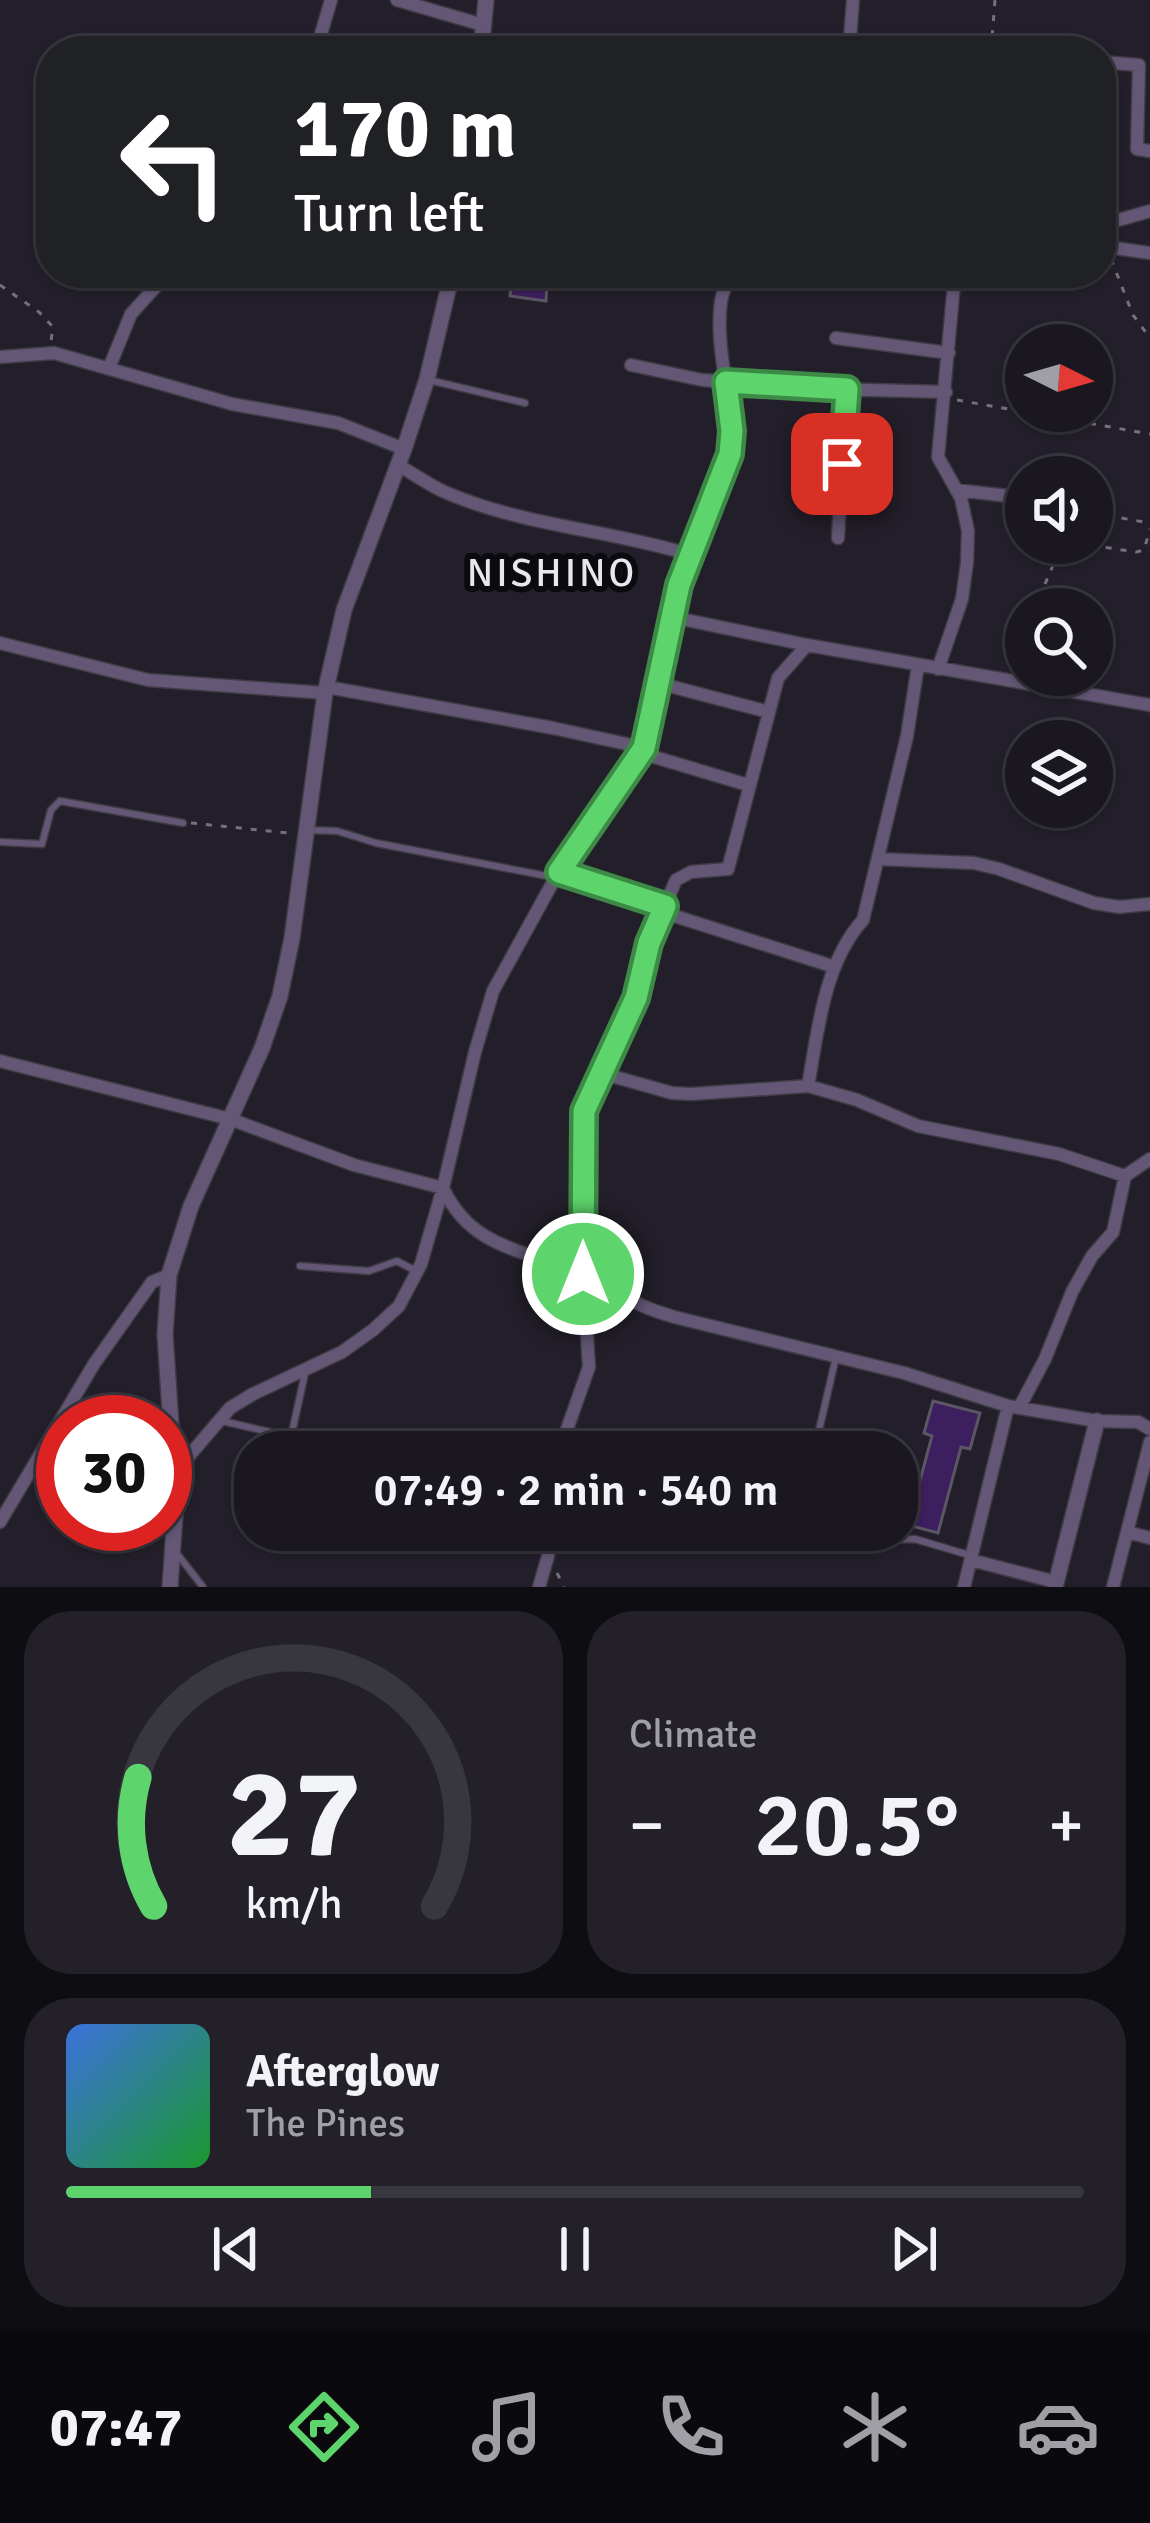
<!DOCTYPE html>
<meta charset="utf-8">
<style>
:root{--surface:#1a1720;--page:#232029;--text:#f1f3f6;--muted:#9f9fa5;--line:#38363e;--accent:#5dd56c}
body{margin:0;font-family:Signika,sans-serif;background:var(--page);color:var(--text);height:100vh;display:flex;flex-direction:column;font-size:45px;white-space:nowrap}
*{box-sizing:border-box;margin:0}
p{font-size:39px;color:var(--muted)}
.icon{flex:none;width:66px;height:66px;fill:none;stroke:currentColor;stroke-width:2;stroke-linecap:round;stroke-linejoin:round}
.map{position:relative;height:1587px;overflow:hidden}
.sheet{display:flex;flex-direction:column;gap:24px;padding:24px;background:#0e0d12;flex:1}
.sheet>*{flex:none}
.guide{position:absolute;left:36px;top:36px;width:1080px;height:252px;border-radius:48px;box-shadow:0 3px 9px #0004,0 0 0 3px var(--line);background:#202124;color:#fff;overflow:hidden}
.needle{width:78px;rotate:95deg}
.controls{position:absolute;left:1005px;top:324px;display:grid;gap:24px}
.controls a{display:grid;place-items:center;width:108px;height:108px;border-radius:50%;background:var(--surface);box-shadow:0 3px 9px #0004,0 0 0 3px var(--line);font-size:60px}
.speed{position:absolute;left:36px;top:1395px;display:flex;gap:24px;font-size:60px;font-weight:700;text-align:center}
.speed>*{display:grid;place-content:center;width:156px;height:156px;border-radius:50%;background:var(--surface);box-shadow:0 3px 9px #0004,0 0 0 3px var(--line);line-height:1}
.speed .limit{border:18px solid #d22;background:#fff;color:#111}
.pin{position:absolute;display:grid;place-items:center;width:102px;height:102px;color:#fff;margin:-51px;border-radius:24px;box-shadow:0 6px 18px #0006}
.me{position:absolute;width:132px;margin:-66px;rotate:0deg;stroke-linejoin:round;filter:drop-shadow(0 0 9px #0008)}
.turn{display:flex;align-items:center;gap:42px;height:252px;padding:0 60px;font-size:54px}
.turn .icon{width:156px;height:156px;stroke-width:2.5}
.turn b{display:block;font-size:84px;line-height:102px}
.big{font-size:90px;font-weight:600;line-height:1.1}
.sheet .card{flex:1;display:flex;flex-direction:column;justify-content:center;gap:18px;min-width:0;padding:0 42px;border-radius:48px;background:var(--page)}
.sheet .dial{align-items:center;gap:0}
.dial svg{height:312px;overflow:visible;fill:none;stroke:var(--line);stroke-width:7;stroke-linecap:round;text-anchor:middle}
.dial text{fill:var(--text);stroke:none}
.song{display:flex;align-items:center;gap:36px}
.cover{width:144px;height:144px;border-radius:18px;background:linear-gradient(135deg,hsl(220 70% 55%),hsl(130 70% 35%))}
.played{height:12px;border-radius:6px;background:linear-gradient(90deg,var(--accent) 30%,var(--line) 30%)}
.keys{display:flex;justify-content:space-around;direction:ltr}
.heat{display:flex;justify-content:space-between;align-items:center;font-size:66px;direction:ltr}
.sheet .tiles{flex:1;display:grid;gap:24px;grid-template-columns:1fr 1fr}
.card:last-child{grid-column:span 2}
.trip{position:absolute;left:234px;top:1431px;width:684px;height:120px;border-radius:48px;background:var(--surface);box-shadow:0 3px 9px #0004,0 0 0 3px var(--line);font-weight:600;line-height:120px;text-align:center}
.tab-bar{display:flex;height:192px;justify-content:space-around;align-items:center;background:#0a090d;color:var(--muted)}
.tab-bar .icon{width:84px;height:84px}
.tab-bar .active{color:var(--accent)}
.tab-bar b{font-size:54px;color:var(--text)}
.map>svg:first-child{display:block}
.building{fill:#3d1e5e;stroke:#5b5663;stroke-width:3}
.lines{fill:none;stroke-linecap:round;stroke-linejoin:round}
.service-casing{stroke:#3f3b45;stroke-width:9}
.minor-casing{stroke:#3f3b45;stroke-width:15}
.tertiary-casing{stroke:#3f3b45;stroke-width:18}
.path{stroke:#74717a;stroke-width:3;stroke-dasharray:6 9;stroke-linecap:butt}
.service{stroke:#635775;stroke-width:6}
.minor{stroke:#635775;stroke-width:12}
.tertiary{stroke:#635775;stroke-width:15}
.route-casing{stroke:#3c8a46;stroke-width:30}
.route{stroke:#5dd56c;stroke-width:21}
.labels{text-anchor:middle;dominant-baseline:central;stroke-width:12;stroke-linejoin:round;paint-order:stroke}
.quarter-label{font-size:39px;letter-spacing:3px;fill:#e9e6ee;stroke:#0b0a0e}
</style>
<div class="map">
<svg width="1150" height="1587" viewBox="0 0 1150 1587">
<rect width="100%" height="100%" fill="#231f2a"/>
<path class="building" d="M 512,273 L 561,273 L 559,287 L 547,284 L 546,301 L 510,296 Z
M 933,1401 L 980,1413 L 970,1449 L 961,1447 L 938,1533 L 908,1525 L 932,1436 L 924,1433 Z"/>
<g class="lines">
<defs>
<path id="service" d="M 429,380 L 525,403
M 307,830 L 337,831 L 376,843 L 552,877
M 0,842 L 42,844 L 51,810 L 60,801 L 183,823
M 300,1266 L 369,1271 L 397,1261 L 414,1270
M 222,1421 L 291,1437 L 305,1373
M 814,1452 L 836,1357
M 833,1530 L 884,1540 L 915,1539 L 969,1555
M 175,1551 L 203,1587"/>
<path id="minor" d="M 397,0 L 483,25
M 316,51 L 331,0
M 849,51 L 853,0
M 1101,62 L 1139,65 L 1137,149 L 1150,151
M 1101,225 L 1150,211
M 1101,246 L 1150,253
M 836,338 L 949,353
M 0,357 L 54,353 L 232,404 L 338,423 L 404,449
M 631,365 L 702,380 L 832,389 L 946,392
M 109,368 L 131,314 L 168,273
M 398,465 C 414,474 430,486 447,493 C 524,526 611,530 691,555
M 956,490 L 1026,498
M 838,538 L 846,390
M 672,617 L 807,645 L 1150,705
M 0,643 L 148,680 L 325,693
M 938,669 L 962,599 L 967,563 L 968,531 L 961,498 L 938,457 L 955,273
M 658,683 L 769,712
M 327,687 L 553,728 L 645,748
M 641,753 L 748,785
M 878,859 L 974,863 L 999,869 L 1094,903 L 1119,907 L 1150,904
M 559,871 L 665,906
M 662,912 L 835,967
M 0,1061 L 230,1119 L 354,1165 L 443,1188 C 472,1250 525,1249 581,1273 C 601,1281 619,1295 639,1304 C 650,1310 662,1313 674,1317 L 904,1373 L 1008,1406 L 1097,1421 L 1138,1422 L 1150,1429
M 601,1073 L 672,1093 L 691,1094 L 808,1086 L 857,1100 L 918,1126 L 1059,1154 L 1125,1176
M 808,1086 C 818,1030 824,963 863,920 L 907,736 L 918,665
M 1019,1408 L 1045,1359 L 1072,1292 L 1092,1256 L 1113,1232 L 1125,1176 L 1150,1159
M 559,1452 L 589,1367 L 583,1273 L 584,1111 L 636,998 L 649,943 L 676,880 L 691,872 L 728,869 L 778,678 L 807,645
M 176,1471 L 230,1408 L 253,1394 L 342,1352 L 373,1330 L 399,1306 L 421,1264 L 443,1188 L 475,1052 L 493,991 L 559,871 L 645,748 L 679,585 L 730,454 C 735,403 714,352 721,301 C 723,292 727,282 729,273
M 0,1522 L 94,1364 L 152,1282 L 169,1275
M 1127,1532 L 1150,1538
M 971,1560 L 1056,1582
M 539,1587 L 548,1556 L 547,1530
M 964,1587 L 1008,1406
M 1113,1587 L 1150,1442"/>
<path id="tertiary" d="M 481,51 L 486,0
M 170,1587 L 176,1501 L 165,1334 L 169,1275 L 191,1206 L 262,1048 L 280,996 L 292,938 L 325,693 L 344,610 L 404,449 L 427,379 L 452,273
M 1055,1587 L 1097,1421"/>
</defs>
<use href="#service" class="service-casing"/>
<use href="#minor" class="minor-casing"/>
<use href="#tertiary" class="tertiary-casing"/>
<path class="path" d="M 991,51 L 995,0
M 1111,259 L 1133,315 L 1150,338
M 0,285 L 39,312 L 53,327 L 51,341
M 957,400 L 1150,434
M 1092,513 L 1150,523
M 1076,543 L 1136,552 L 1144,550 L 1150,529
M 1045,584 L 1061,547 L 1071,543
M 191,823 L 288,833
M 557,1573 L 564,1587"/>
<use href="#service" class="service"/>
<use href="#minor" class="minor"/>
<use href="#tertiary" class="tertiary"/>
</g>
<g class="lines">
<defs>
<path id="route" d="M 583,1274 L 584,1111 L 636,998 L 649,943 L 665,906 L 559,872 L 644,748 L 679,585 L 730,454 L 732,431 L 726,382 L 847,389 L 842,464"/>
</defs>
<use href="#route" class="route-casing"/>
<use href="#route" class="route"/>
</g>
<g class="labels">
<g class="quarter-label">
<text x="552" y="573">NISHINO</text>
</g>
</g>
</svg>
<div class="controls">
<a><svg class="needle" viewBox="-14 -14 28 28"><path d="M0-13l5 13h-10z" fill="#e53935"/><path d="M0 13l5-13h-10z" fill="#9f9fa5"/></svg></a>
<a><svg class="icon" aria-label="sound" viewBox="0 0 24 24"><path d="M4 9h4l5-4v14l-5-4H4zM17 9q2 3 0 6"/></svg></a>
<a><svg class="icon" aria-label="search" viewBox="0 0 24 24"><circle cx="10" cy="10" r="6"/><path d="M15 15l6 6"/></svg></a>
<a><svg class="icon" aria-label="layers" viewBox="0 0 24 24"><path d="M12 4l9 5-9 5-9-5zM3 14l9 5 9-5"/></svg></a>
</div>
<div class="speed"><div class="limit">30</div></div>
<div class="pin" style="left:842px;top:464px;background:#d93025"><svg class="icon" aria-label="arrive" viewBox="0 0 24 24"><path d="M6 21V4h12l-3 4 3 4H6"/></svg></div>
<svg class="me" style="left:583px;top:1274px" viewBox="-20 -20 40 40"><circle r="17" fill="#5dd56c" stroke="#fff" stroke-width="3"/><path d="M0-11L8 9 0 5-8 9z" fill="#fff"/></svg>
<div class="trip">07:49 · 2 min · 540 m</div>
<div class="guide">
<div class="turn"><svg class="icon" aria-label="left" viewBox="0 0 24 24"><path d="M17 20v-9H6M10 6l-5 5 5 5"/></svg><div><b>170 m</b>Turn left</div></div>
</div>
</div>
<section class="sheet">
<div class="tiles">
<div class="card dial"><svg viewBox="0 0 100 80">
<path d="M14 69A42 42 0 1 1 86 69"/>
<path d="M14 69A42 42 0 0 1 10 36" stroke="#5dd56c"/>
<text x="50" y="56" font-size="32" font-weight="700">27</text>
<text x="50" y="72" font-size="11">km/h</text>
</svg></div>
<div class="card"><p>Climate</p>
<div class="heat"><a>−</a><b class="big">20.5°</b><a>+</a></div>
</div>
<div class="card">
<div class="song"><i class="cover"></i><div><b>Afterglow</b><p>The Pines</p></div></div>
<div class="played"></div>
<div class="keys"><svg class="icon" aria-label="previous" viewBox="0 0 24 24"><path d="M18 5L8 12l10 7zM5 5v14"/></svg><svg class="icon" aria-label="pause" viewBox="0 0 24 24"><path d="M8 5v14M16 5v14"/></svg><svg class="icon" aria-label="next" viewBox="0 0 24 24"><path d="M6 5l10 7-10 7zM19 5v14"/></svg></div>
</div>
</div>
</section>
<nav class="tab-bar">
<b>07:47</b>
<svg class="icon active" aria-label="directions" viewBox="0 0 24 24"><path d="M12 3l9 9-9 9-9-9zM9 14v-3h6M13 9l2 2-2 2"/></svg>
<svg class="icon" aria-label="music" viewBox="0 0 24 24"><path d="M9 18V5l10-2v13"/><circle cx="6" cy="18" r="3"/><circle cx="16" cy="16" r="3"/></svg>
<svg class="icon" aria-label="phone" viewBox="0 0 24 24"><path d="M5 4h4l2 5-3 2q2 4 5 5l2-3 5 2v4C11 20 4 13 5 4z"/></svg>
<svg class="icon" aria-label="climate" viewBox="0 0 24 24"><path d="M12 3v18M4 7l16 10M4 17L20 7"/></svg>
<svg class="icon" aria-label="car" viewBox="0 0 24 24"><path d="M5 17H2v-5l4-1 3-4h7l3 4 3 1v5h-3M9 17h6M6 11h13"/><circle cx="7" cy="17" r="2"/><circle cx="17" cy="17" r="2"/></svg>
</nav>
